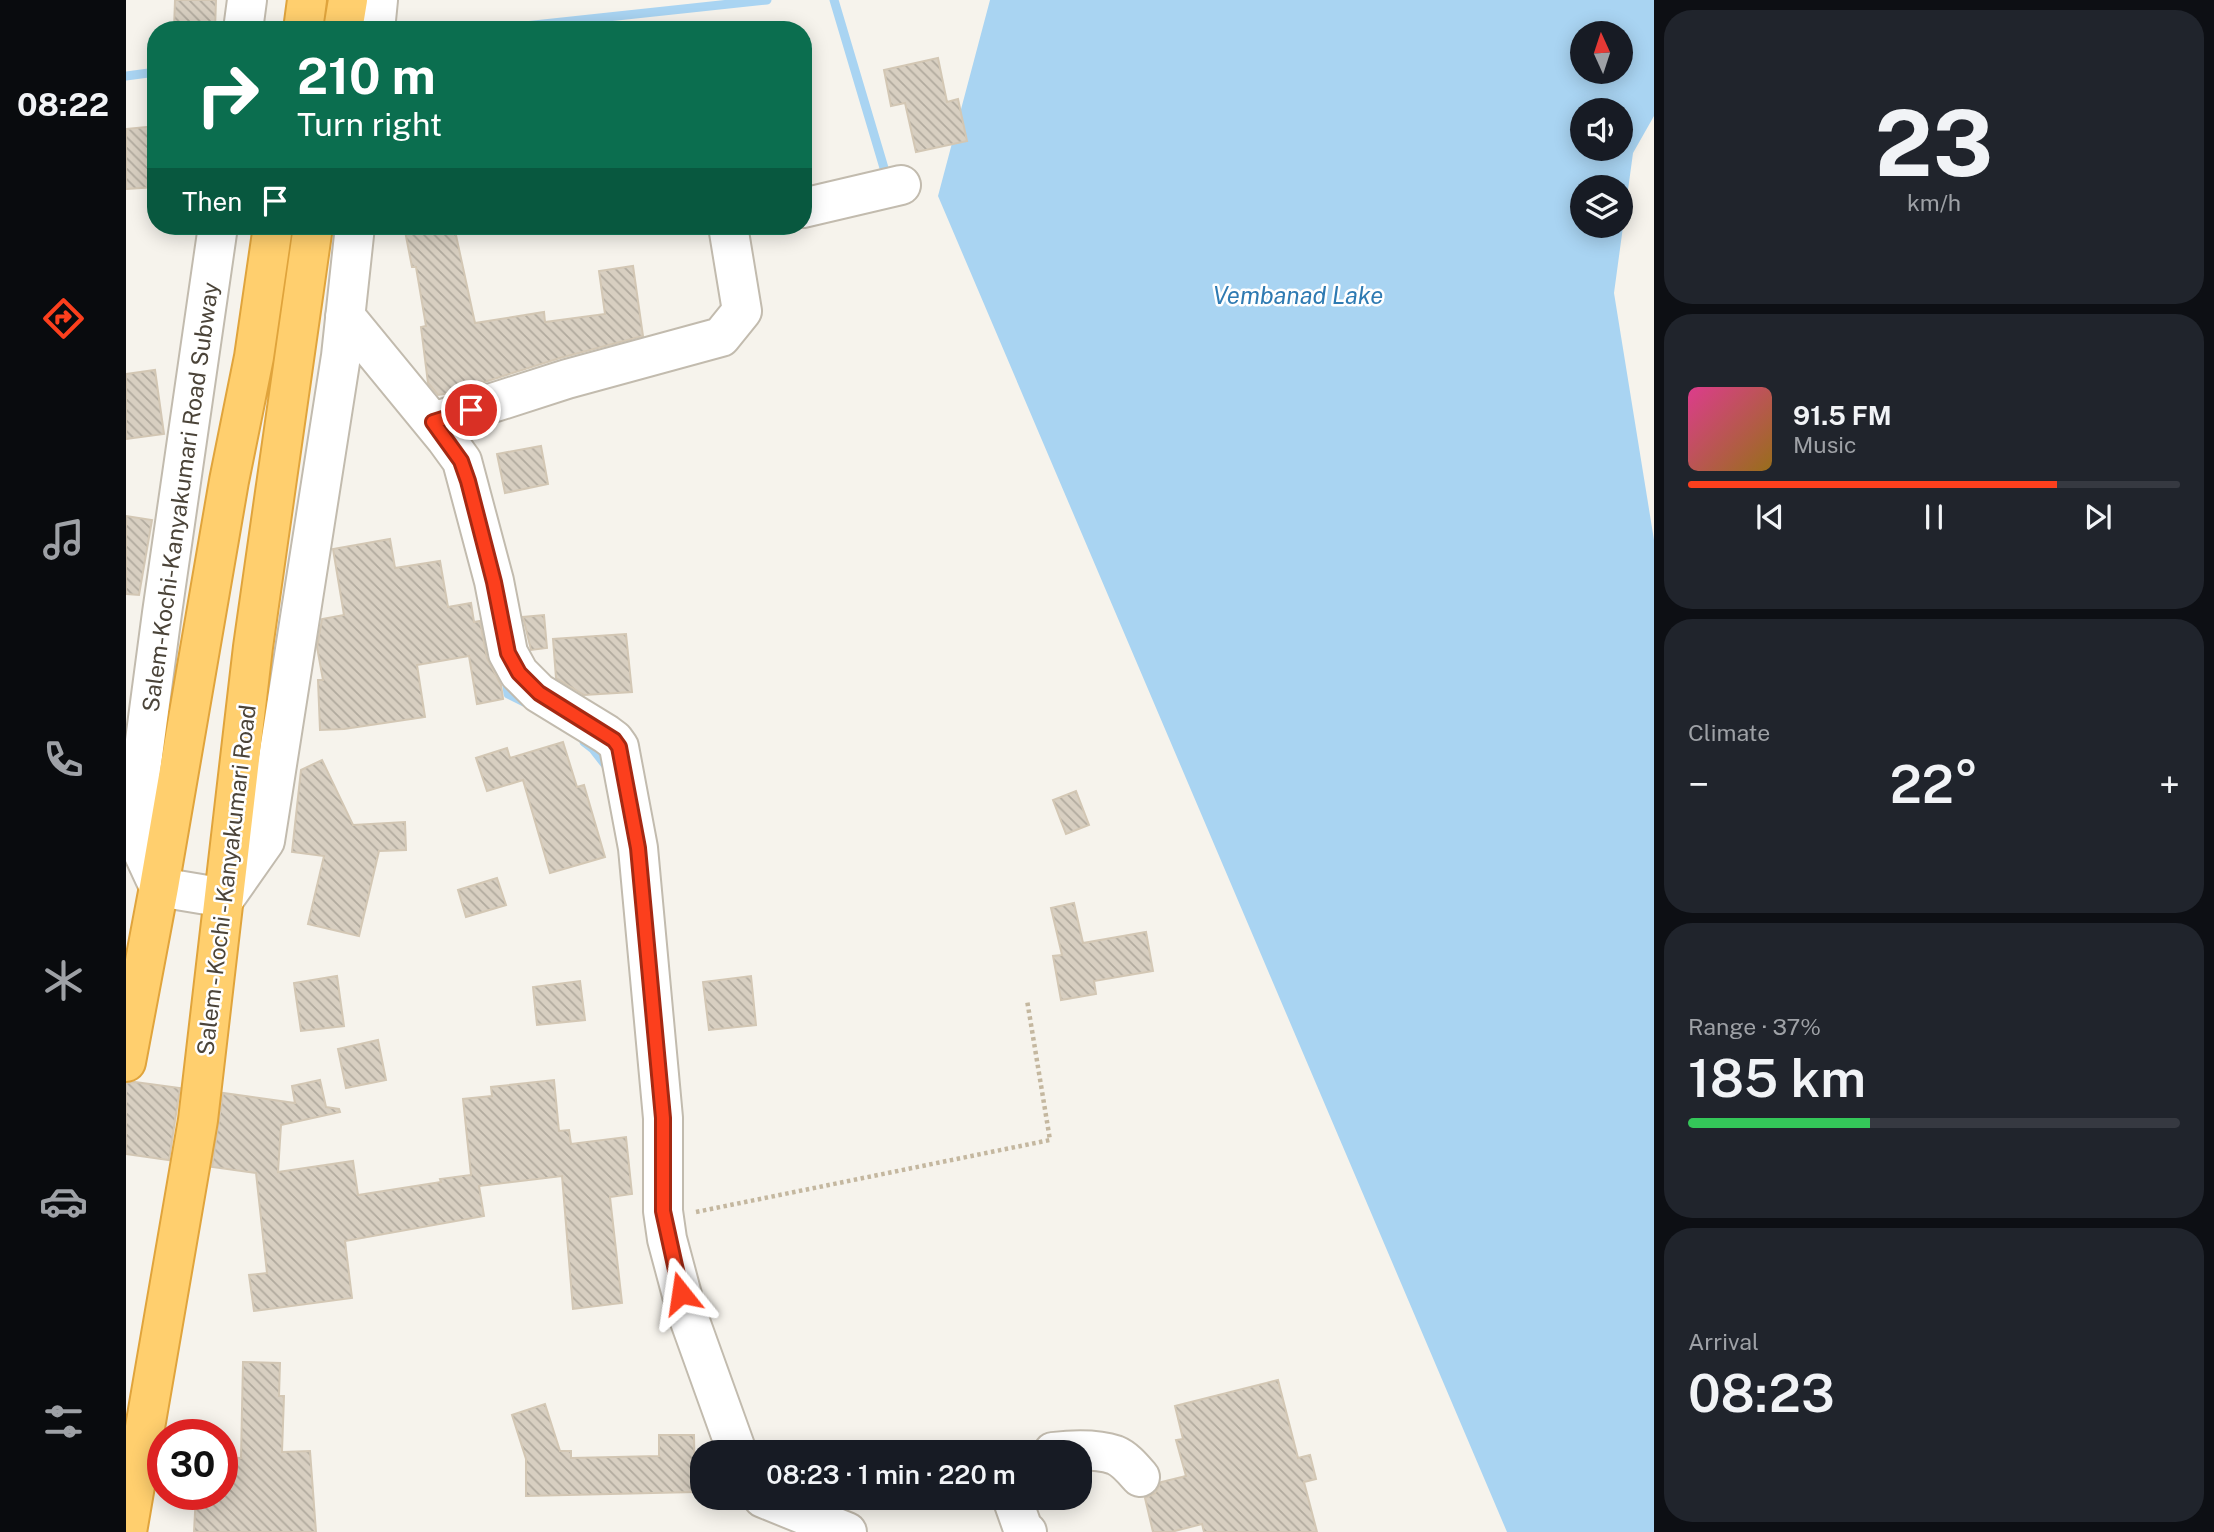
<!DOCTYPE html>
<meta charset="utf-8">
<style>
:root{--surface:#171b24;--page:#20242c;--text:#f1f3f6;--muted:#9ea1a6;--line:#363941;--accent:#fc3f1d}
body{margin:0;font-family:"Public Sans",sans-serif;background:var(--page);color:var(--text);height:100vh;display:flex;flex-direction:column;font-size:26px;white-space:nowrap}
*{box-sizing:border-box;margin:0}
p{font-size:23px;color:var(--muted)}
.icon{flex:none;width:38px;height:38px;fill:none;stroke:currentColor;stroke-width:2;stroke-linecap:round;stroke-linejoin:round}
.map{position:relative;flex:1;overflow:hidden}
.side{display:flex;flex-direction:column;gap:10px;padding:10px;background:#0d0f14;width:560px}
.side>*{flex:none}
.top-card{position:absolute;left:21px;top:21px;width:665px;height:214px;border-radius:28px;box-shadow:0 4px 18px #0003;background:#0b6e4f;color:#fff;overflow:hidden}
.needle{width:46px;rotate:357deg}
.buttons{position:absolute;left:1444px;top:21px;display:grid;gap:14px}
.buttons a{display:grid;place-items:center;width:63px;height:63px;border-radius:50%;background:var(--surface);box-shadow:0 4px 18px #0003;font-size:35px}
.speed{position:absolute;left:21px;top:1419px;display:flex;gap:14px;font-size:35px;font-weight:700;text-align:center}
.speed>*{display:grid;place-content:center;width:91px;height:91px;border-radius:50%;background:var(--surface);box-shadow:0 4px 18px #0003;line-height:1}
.speed .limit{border:10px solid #d22;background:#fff;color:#111}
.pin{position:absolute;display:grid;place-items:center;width:60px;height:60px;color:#fff;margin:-30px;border:4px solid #fff;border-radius:50%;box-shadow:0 2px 7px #0007}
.me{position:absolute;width:77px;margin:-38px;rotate:345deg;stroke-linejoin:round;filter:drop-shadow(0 0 5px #0008)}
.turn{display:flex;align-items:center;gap:24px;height:147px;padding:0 35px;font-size:32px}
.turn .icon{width:91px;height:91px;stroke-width:2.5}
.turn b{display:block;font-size:49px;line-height:60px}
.then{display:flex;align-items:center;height:66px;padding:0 35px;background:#0003;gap:14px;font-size:26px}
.big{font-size:52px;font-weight:600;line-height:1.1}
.side .widget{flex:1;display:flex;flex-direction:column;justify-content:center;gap:10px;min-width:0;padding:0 24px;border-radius:28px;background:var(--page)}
.side .dial{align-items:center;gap:0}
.dial b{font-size:91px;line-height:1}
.song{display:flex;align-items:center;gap:21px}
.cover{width:84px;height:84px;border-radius:10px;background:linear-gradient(135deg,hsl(330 70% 55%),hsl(40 70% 35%))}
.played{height:7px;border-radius:4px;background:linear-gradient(90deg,var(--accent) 75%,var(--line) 75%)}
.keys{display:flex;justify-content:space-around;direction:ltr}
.heat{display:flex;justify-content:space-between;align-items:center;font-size:38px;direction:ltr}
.charge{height:10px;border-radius:5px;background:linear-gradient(90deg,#34c759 37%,var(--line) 0)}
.trip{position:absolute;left:564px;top:1440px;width:402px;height:70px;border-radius:28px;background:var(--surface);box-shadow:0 4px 18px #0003;font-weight:600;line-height:70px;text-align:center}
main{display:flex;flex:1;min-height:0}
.menu{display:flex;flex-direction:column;width:126px;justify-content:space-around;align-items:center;background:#090b0e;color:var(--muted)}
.menu .icon{width:49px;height:49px}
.menu .on{color:var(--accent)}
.menu b{font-size:32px;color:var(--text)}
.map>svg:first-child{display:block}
.water{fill:#a9d4f2;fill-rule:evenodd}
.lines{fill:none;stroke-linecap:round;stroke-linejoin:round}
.stream{stroke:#a9d4f2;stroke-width:9}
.building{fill:url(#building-back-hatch);stroke:#d3c7b4;stroke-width:2}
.minor-casing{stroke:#c2bbae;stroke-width:42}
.highway-casing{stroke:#e0a43c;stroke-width:42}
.path{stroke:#c4b79f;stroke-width:4.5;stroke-dasharray:3.5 3.5;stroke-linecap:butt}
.minor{stroke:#fff;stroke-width:38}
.highway{stroke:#ffcf6e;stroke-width:38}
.route-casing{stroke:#a42913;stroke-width:18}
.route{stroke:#fc3f1d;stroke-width:12}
.labels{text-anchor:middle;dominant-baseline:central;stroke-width:5;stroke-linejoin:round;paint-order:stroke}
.street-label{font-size:23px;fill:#4b4439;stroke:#fff}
.water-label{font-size:24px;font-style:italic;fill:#2e7ab2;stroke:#fff}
</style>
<main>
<nav class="menu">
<b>08:22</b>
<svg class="icon on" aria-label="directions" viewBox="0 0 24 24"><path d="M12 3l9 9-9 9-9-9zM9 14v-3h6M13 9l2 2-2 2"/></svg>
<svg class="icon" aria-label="music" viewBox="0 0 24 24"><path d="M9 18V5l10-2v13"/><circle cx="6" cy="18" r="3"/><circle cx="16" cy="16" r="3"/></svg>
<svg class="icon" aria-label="phone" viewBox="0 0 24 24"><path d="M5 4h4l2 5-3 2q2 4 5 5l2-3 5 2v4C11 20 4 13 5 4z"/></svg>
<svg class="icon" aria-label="climate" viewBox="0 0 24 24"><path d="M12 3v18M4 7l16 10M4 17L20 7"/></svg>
<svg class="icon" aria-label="car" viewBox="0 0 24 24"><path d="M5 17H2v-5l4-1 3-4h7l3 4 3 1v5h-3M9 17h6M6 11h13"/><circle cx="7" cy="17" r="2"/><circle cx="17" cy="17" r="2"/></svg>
<svg class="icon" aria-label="filters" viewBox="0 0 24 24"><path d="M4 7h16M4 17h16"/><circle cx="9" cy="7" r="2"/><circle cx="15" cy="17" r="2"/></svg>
</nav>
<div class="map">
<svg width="1528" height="1532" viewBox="0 0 1528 1532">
<defs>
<pattern id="building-back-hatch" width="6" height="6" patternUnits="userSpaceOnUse" patternTransform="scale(1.75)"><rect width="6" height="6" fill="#d8cfc1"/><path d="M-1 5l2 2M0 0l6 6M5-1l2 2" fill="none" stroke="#b1aa9e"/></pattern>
</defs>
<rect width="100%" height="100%" fill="#f6f3ec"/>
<path class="water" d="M 864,0 L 1528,0 L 1528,116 L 1507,153 L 1488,293 L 1528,540 L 1528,1532 L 1381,1532 L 812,196 ZM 1456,33 L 1494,33 L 1494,72 L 1456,72 ZM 1456,110 L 1494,110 L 1494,149 L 1456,149 ZM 1456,187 L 1494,187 L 1494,226 L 1456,226 Z"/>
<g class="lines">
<path class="stream" d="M 708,0 L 761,178
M 361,30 L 641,0
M 0,76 L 30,72
M 380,679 L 382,694 L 400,703
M 458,742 L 467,749 L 481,767"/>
</g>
<path class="building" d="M 49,0 L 90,0 L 89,30 L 48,29 Z
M 812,58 L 821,102 L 832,99 L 841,141 L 790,152 L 779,103 L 765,106 L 758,70 Z
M 30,126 L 30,187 L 0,189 L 0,129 Z
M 278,226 L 328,226 L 349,323 L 418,312 L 419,322 L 479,314 L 473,271 L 507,266 L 517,336 L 434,358 L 324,393 L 312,395 L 302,383 L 295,327 L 300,326 L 290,267 L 286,267 Z
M 29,370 L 38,434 L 0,439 L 0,374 Z
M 415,446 L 422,484 L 379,493 L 371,454 Z
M 0,516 L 26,520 L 13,595 L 0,594 Z
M 264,539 L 269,568 L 314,561 L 322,607 L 345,603 L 348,622 L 354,621 L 361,658 L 375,685 L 377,699 L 351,704 L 343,656 L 291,665 L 299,717 L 218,729 L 194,730 L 192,680 L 197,680 L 191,647 L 196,619 L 218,615 L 207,549 Z
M 418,615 L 421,648 L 405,650 L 397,617 Z
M 500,634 L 506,692 L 458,695 L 430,678 L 427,639 Z
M 437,742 L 451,787 L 458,785 L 479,857 L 424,873 L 397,780 L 361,791 L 350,758 L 381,748 L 384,758 Z
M 196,760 L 227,825 L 279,822 L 280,850 L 253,851 L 233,936 L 182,924 L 198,856 L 166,852 L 175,770 Z
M 950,791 L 963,825 L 940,834 L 927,800 Z
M 371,878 L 380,905 L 340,917 L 332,890 Z
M 948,903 L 957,943 L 1020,932 L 1027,971 L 968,981 L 970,994 L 935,1000 L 927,956 L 936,955 L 925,908 Z
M 211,976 L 218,1026 L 175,1031 L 168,983 Z
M 625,976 L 630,1025 L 583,1030 L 577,982 Z
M 454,981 L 459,1020 L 411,1025 L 407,987 Z
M 252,1040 L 260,1080 L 220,1088 L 212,1049 Z
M 194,1080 L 200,1107 L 213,1109 L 214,1112 L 155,1125 L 152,1172 L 227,1161 L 232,1195 L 315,1182 L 314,1179 L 345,1175 L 337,1099 L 366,1096 L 365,1087 L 428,1080 L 433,1131 L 443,1130 L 445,1144 L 500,1137 L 506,1194 L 484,1197 L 496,1303 L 447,1309 L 436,1176 L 353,1186 L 358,1216 L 219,1241 L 226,1298 L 128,1311 L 123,1275 L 141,1273 L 130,1173 L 86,1167 L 97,1093 L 169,1103 L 166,1086 Z
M 9,1082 L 54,1088 L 43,1160 L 0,1154 L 0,1083 Z
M 117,1362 L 154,1363 L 153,1396 L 158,1396 L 156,1452 L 184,1451 L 190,1532 L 68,1532 L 70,1494 L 96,1494 L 96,1457 L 115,1458 Z
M 1152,1380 L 1172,1458 L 1184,1455 L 1190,1479 L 1178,1482 L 1191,1532 L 1078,1532 L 1076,1524 L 1045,1532 L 1027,1532 L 1019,1498 L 1029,1493 L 1035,1482 L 1060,1476 L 1050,1440 L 1057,1439 L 1049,1406 Z
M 419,1404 L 434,1451 L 445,1451 L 445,1458 L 533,1456 L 533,1435 L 568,1435 L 569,1492 L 400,1496 L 400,1459 L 386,1415 Z"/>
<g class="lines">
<defs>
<path id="minor" d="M 117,30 L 121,0
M 249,30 L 252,0
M 677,208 L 775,185
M 92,226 L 36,613 L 7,831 L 33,887 L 99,898 L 139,841 L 215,356 L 229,226
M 219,316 L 320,439 L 336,461 L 368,581 L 382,653 L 393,673 L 413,693 L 480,734 L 488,740 L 493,747 L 512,848 L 537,1118 L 537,1211 L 541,1239 L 560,1310 L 611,1452
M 307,422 L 441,379 L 595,337 L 616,311 L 602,226
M 927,1452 C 945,1450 971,1449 989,1455 C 999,1459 1007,1469 1014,1477
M 637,1498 L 721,1532
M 886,1498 L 897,1529 L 901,1532"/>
<path id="highway" d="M 177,30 L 181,0
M 217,30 L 222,0
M 0,1062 L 33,887 L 103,481 L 128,357 L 147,226
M 1,1532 L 72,1120 L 127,647 L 187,226"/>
</defs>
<use href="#minor" class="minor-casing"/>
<use href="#highway" class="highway-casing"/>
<path class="path" d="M 570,1212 L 924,1140 L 901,1000"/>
<use href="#minor" class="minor"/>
<use href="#highway" class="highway"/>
</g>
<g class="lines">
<defs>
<path id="route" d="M 345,410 L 307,422 L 335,461 L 342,481 L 368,582 L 382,653 L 393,673 L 413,693 L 488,740 L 493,747 L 512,848 L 537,1118 L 537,1211 L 555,1293"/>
</defs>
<use href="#route" class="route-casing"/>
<use href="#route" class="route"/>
</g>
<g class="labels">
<g class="street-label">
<text transform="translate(54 497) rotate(-82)">Salem-Kochi-Kanyakumari Road Subway</text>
<text transform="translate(100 880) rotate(-83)">Salem - Kochi - Kanyakumari Road</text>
</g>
<g class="water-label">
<text x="1172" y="295">Vembanad Lake</text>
</g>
</g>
</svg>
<div class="buttons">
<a><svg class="needle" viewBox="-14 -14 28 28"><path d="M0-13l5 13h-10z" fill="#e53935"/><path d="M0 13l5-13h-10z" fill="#9ea1a6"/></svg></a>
<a><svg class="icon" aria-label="sound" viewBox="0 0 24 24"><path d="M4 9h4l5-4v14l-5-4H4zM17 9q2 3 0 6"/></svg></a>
<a><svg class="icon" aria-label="layers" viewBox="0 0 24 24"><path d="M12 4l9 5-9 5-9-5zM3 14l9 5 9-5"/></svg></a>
</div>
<div class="speed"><div class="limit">30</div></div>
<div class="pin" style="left:345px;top:410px;background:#d93025"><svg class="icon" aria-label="arrive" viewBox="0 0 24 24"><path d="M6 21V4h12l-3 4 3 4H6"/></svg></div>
<svg class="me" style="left:555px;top:1293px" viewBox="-20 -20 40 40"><path d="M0-17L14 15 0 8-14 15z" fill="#fc3f1d" stroke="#fff" stroke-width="4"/></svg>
<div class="trip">08:23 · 1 min · 220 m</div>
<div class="top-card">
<div class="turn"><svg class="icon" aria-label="right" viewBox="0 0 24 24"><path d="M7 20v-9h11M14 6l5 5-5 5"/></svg><div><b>210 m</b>Turn right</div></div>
<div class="then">Then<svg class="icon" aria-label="arrive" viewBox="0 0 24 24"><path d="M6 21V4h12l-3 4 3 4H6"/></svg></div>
</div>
</div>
<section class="side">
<div class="widget dial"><b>23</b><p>km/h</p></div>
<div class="widget">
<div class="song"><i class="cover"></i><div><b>91.5 FM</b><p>Music</p></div></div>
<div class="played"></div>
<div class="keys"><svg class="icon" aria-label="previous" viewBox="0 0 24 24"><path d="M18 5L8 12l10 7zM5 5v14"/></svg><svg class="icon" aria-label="pause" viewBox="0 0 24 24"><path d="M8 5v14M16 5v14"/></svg><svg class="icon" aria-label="next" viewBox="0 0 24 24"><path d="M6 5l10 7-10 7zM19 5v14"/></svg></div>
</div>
<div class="widget"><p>Climate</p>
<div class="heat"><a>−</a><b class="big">22°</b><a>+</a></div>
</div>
<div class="widget"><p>Range · 37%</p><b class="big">185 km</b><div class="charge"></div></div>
<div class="widget"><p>Arrival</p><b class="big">08:23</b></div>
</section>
</main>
